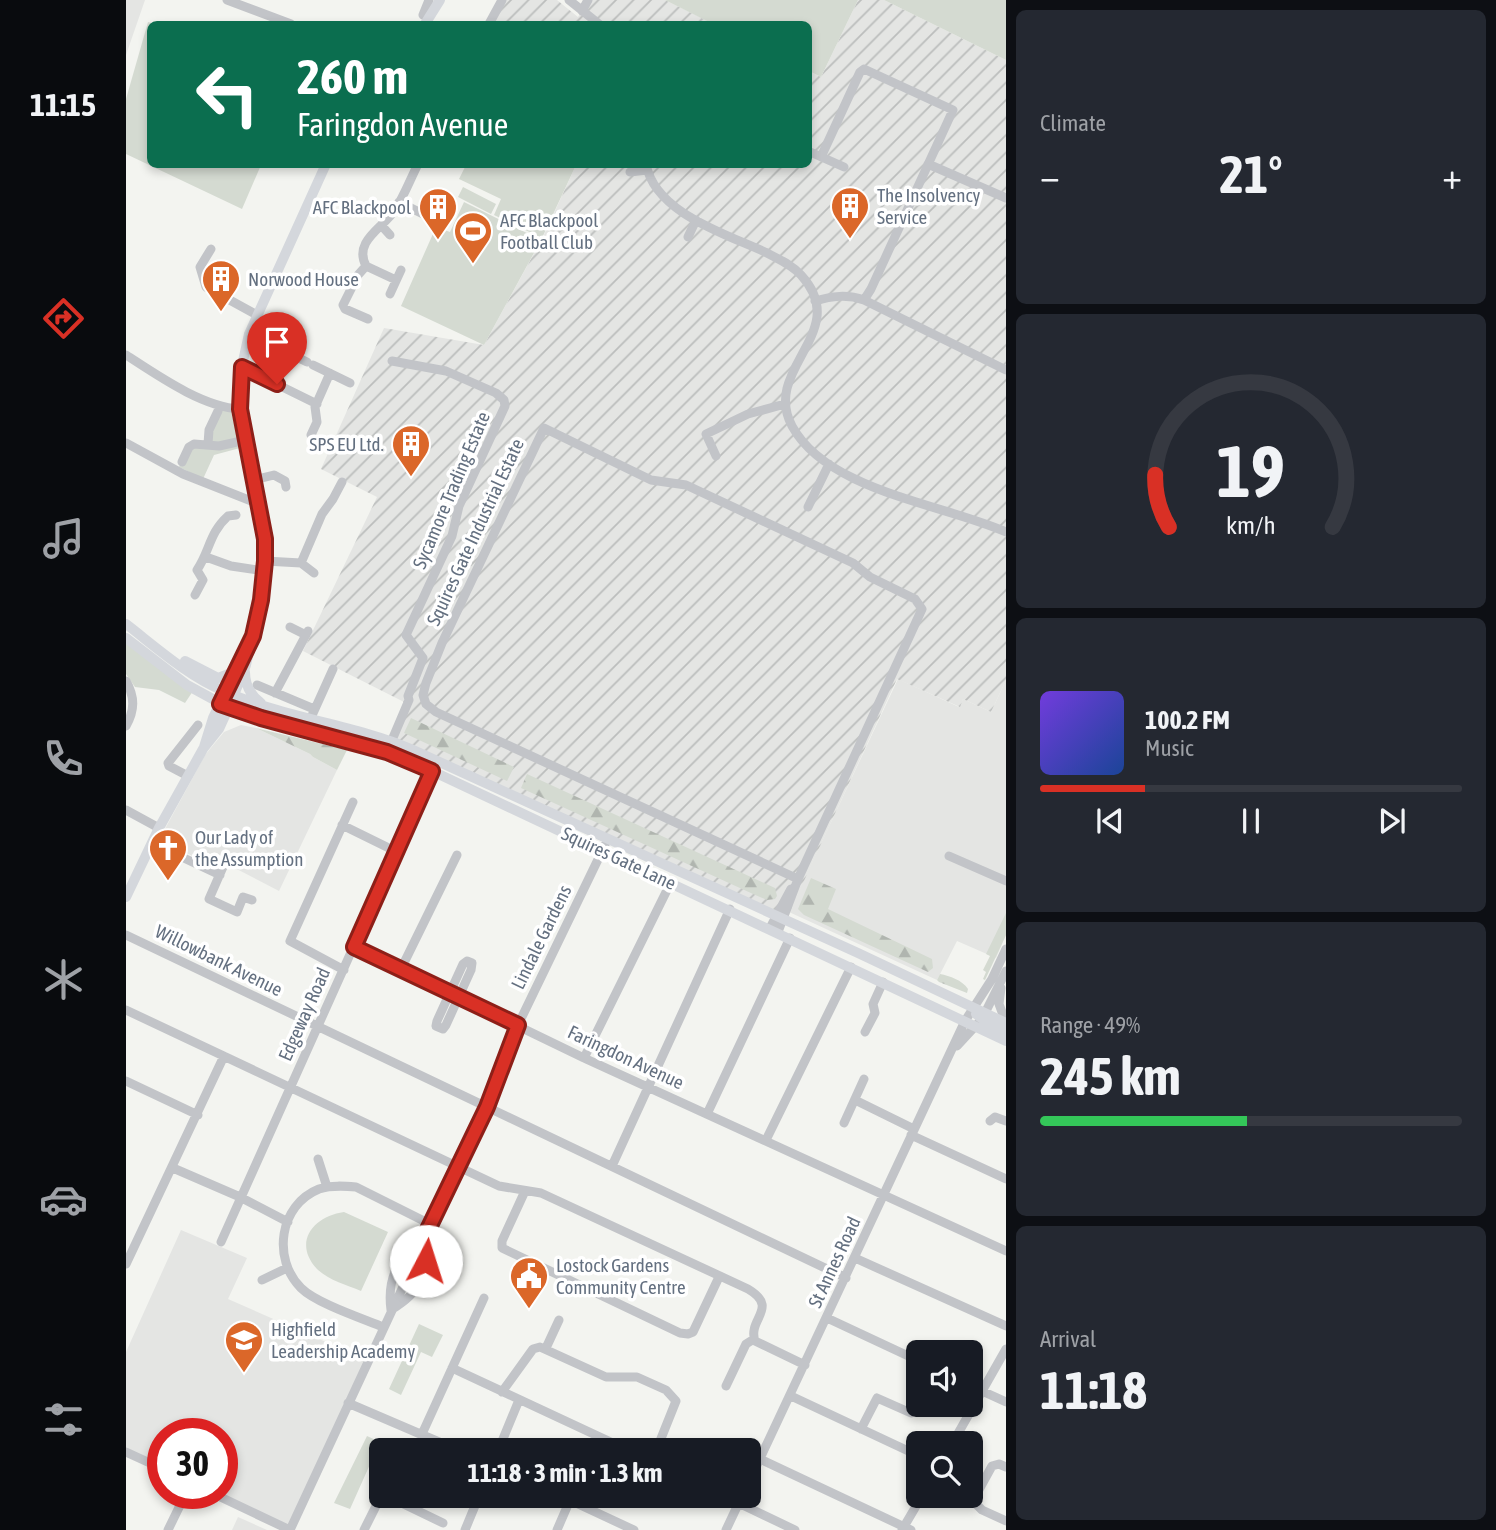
<!DOCTYPE html>
<meta charset="utf-8">
<style>
:root{--surface:#171b24;--page:#242831;--text:#f1f3f6;--muted:#9ea1a6;--line:#363941;--accent:#d93025}
body{margin:0;font-family:"Asap Condensed",sans-serif;background:var(--page);color:var(--text);height:100vh;display:flex;flex-direction:column;font-size:26px;white-space:nowrap}
*{box-sizing:border-box;margin:0}
p{font-size:23px;color:var(--muted)}
.icon{flex:none;width:38px;height:38px;fill:none;stroke:currentColor;stroke-width:2;stroke-linecap:round;stroke-linejoin:round}
.map{position:relative;flex:1;overflow:hidden}
.side{display:flex;flex-direction:column;gap:10px;padding:10px;background:#0d0f14;width:490px}
.side>*{flex:none}
.hud{position:absolute;left:21px;top:21px;width:665px;height:147px;border-radius:10px;box-shadow:0 4px 10px #0003;background:#0b6e4f;color:#fff;overflow:hidden}
.controls{position:absolute;left:780px;top:1340px;display:grid;gap:14px}
.controls a{display:grid;place-items:center;width:77px;height:77px;border-radius:10px;background:var(--surface);box-shadow:0 4px 10px #0003;font-size:35px}
.speed{position:absolute;left:21px;top:1418px;display:flex;gap:14px;font-size:35px;font-weight:700;text-align:center}
.speed>*{display:grid;place-content:center;width:91px;height:91px;border-radius:50%;background:var(--surface);box-shadow:0 4px 10px #0003;line-height:1}
.speed .limit{border:10px solid #d22;background:#fff;color:#111}
.pin{position:absolute;display:grid;place-items:center;width:60px;height:60px;color:#fff;margin:-72px -30px;border-radius:50% 50% 50% 0;rotate:-45deg;box-shadow:0 0 7px #0007}
.pin .icon{rotate:45deg}
.me{position:absolute;width:77px;margin:-38px;rotate:5deg;stroke-linejoin:round;filter:drop-shadow(0 0 5px #0008)}
.turn{display:flex;align-items:center;gap:24px;height:147px;padding:0 35px;font-size:32px}
.turn .icon{width:91px;height:91px;stroke-width:2.5}
.turn b{display:block;font-size:49px;line-height:60px}
.big{font-size:52px;font-weight:700;line-height:1.1}
.side .tile{flex:1;display:flex;flex-direction:column;justify-content:center;gap:10px;min-width:0;padding:0 24px;border-radius:10px;background:var(--page)}
.side .dial{align-items:center;gap:0}
.dial svg{height:182px;overflow:visible;fill:none;stroke:var(--line);stroke-width:7;stroke-linecap:round;text-anchor:middle}
.dial text{fill:var(--text);stroke:none}
.song{display:flex;align-items:center;gap:21px}
.cover{width:84px;height:84px;border-radius:10px;background:linear-gradient(135deg,hsl(260 70% 55%),hsl(220 70% 35%))}
.played{height:7px;border-radius:4px;background:linear-gradient(90deg,var(--accent) 25%,var(--line) 25%)}
.keys{display:flex;justify-content:space-around;direction:ltr}
.heat{display:flex;justify-content:space-between;align-items:center;font-size:38px;direction:ltr}
.charge{height:10px;border-radius:5px;background:linear-gradient(90deg,#34c759 49%,var(--line) 0)}
.trip{position:absolute;left:243px;top:1438px;width:392px;height:70px;border-radius:10px;background:var(--surface);box-shadow:0 4px 10px #0003;font-weight:700;line-height:70px;text-align:center}
main{display:flex;flex:1;min-height:0}
.tab-bar{display:flex;flex-direction:column;width:126px;justify-content:space-around;align-items:center;background:#090b0e;color:var(--muted)}
.tab-bar .icon{width:49px;height:49px}
.tab-bar .selected{color:var(--accent)}
.tab-bar b{font-size:32px;color:var(--text)}
.map>svg:first-child{display:block}
.built{fill:#e4e5e3}
.industrial{fill:url(#industrial-furrows)}
.green{fill:#d4dad1}
.forest{fill:url(#forest-firs)}
.lines{fill:none;stroke-linecap:round;stroke-linejoin:round}
.minor{stroke:#c2c4c8;stroke-width:9}
.major{stroke:#d4d7dc;stroke-width:10}
.route-casing{stroke:#8d1f18;stroke-width:18}
.route{stroke:#d93025;stroke-width:12}
.labels{text-anchor:middle;dominant-baseline:central;stroke-width:7;stroke-linejoin:round;paint-order:stroke}
.poi-label{font-size:19px;fill:#647080;stroke:#fff;text-anchor:start}
.street-label{font-size:19px;fill:#647080;stroke:#fff}
</style>
<main>
<nav class="tab-bar">
<b>11:15</b>
<svg class="icon selected" aria-label="directions" viewBox="0 0 24 24"><path d="M12 3l9 9-9 9-9-9zM9 14v-3h6M13 9l2 2-2 2"/></svg>
<svg class="icon" aria-label="music" viewBox="0 0 24 24"><path d="M9 18V5l10-2v13"/><circle cx="6" cy="18" r="3"/><circle cx="16" cy="16" r="3"/></svg>
<svg class="icon" aria-label="phone" viewBox="0 0 24 24"><path d="M5 4h4l2 5-3 2q2 4 5 5l2-3 5 2v4C11 20 4 13 5 4z"/></svg>
<svg class="icon" aria-label="climate" viewBox="0 0 24 24"><path d="M12 3v18M4 7l16 10M4 17L20 7"/></svg>
<svg class="icon" aria-label="car" viewBox="0 0 24 24"><path d="M5 17H2v-5l4-1 3-4h7l3 4 3 1v5h-3M9 17h6M6 11h13"/><circle cx="7" cy="17" r="2"/><circle cx="17" cy="17" r="2"/></svg>
<svg class="icon" aria-label="filters" viewBox="0 0 24 24"><path d="M4 7h16M4 17h16"/><circle cx="9" cy="7" r="2"/><circle cx="15" cy="17" r="2"/></svg>
</nav>
<div class="map">
<svg width="880" height="1530" viewBox="0 0 880 1530">
<defs>
<pattern id="industrial-furrows" width="10" height="10" patternUnits="userSpaceOnUse" patternTransform="scale(1.75)"><rect width="10" height="10" fill="#e4e5e3"/><path d="M-1 1l2-2M0 10L10 0M9 11l2-2" fill="none" stroke="#bcbebd"/></pattern>
<pattern id="forest-firs" width="22" height="20" patternUnits="userSpaceOnUse" patternTransform="scale(1.75)"><rect width="22" height="20" fill="#d4dad1"/><path d="M5 1l3.5 6h-7zM16 11l3.5 6h-7z" fill="#b0b5af"/></pattern>
</defs>
<rect width="100%" height="100%" fill="#f3f4f0"/>
<path class="built" d="M 0,0 L 19,0 L 0,55 Z
M 772,679 L 833,707 L 837,699 L 865,712 L 880,680 L 880,935 L 870,958 L 831,941 L 811,980 L 663,912 Z
M 115,725 L 130,728 L 184,754 L 187,757 L 211,770 L 153,891 L 101,864 L 92,868 L 33,840 L 79,755 L 98,732 Z
M 55,1230 L 121,1258 L 102,1299 L 241,1360 L 164,1530 L 86,1493 L 96,1493 L 96,1433 L 37,1433 L 37,1469 L 0,1452 L 0,1352 Z
M 112,1517 L 141,1530 L 106,1530 Z"/>
<path class="industrial" d="M 376,0 L 431,0 L 452,17 L 462,0 L 539,0 L 588,24 L 363,24 Z
M 732,0 L 758,0 L 880,60 L 880,680 L 865,712 L 837,699 L 834,707 L 771,679 L 660,920 L 262,740 L 278,702 L 177,651 L 251,497 L 195,469 L 258,328 L 358,345 L 418,235 L 450,165 L 682,164 L 683,71 L 695,77 Z"/>
<path class="green" d="M 539,0 L 732,0 L 695,77 L 683,71 L 682,24 L 587,24 Z
M 758,0 L 880,0 L 880,60 Z
M 22,22 L 29,24 L 24,24 L 24,164 L 135,165 L 116,209 L 0,154 L 0,99 Z
M 340,165 L 340,164 L 450,165 L 416,238 L 368,215 L 375,199 L 333,179 Z
M 337,187 L 370,204 L 365,214 L 332,197 Z
M 338,202 L 415,240 L 358,345 L 275,306 L 310,227 L 324,232 Z
M 94,408 L 105,411 L 114,448 L 88,455 L 77,479 L 53,467 L 63,447 L 81,444 Z
M 0,643 L 67,691 L 59,703 L 33,690 L 9,687 L 0,674 Z
M 880,913 L 880,935 L 859,980 L 857,979 L 860,972 L 857,970 L 864,956 L 860,954 Z
M 218,1212 L 262,1232 L 235,1291 C 221,1285 202,1280 191,1269 C 166,1242 188,1216 218,1212 Z
M 293,1324 L 317,1335 L 306,1357 L 295,1352 L 275,1395 L 263,1389 Z
M 241,1436 L 254,1442 L 224,1509 L 208,1503 Z"/>
<path class="forest" d="M 285,718 L 388,767 L 381,781 L 278,733 Z
M 130,728 L 221,750 L 211,770 L 187,757 L 184,754 Z
M 401,774 L 649,888 L 651,896 L 649,899 L 641,900 L 627,894 L 395,788 Z
M 685,878 L 710,889 L 702,909 L 806,959 L 807,968 L 802,972 L 678,915 L 672,909 Z
M 814,974 C 824,976 836,980 842,989 L 841,993 L 813,982 L 811,980 Z"/>
<g class="lines">
<path class="minor" d="M 101,0 L 165,24
M 443,0 L 473,24
M 456,11 L 462,0
M 297,15 L 303,0
M 363,24 L 376,0
M 682,151 L 718,167
M 695,157 L 734,72 L 738,69 L 827,110 L 745,289 L 738,300
M 520,164 C 529,213 600,234 639,252 C 652,259 665,264 675,275 C 727,332 635,368 666,426 C 701,491 817,504 880,532
M 802,164 L 880,198
M 504,172 L 521,170
M 273,202 L 303,217
M 255,225 L 264,235
M 562,237 L 570,220
M 85,249 L 74,267 L 80,287 L 131,315
M 240,266 L 270,280
M 264,294 L 275,270
M 689,301 C 706,296 721,294 738,300 L 880,370
M 242,319 L 219,309 L 217,305 L 232,275 L 240,266 C 227,241 257,228 269,210 C 278,196 284,180 292,164
M 123,334 L 181,362
M 0,355 C 31,375 76,407 114,409
M 187,365 L 224,383
M 116,367 L 191,404
M 185,435 L 191,422 L 189,407 L 204,373
M 0,443 L 57,474 L 133,504
M 82,444 L 83,430 L 92,411
M 590,456 L 580,434 L 622,414 L 659,404
M 56,462 L 63,447 L 68,444 L 93,446 L 120,440
M 128,480 L 148,475 L 159,481 L 160,487
M 682,507 L 703,464
M 80,557 L 105,566 L 138,571
M 139,561 L 175,563 L 196,514 L 207,499 L 216,482
M 175,563 L 188,573
M 69,595 L 77,580 L 71,570 C 84,551 83,533 102,516 L 110,515
M 164,627 L 180,635
M 0,681 C 9,697 9,710 0,726
M 131,685 L 188,709
M 149,693 L 182,631
M 179,731 L 207,669
M 263,747 L 283,700 L 282,696 L 297,658 L 280,635 L 326,536 L 333,506 L 379,406 L 378,400 L 370,393 L 320,371 L 266,361
M 62,776 L 43,766 L 42,763 L 72,725
M 0,810 L 33,828
M 216,825 L 271,852
M 26,843 L 94,875
M 823,856 L 880,881
M 97,867 L 83,899 L 111,912 L 117,897 L 126,900
M 644,928 L 665,889
M 652,932 L 672,879 L 796,609 L 789,599 L 744,577 L 727,563 L 560,485 L 525,480 L 418,428 L 316,643 L 300,683 L 297,695 L 300,704 L 310,712 L 672,879
M 0,935 L 720,1278
M 228,947 L 458,1058 L 880,1251
M 341,961 L 346,963 L 345,970 L 320,1025 L 317,1029 L 310,1026 L 311,1021 L 337,964 Z
M 275,969 L 331,855
M 218,970 L 164,941 L 227,802
M 875,988 L 873,1004 L 880,1023
M 0,1010 L 373,1186 L 415,1193 L 622,1289 C 654,1308 621,1319 629,1341 L 679,1365
M 739,1032 L 749,1013 L 747,1004 L 757,982
M 831,1046 L 856,1019 L 880,971
M 458,1058 L 545,882
M 0,1081 L 72,1115
M 729,1100 L 788,1129
M 581,1114 L 664,938
M 864,1121 L 869,1117 L 880,1121
M 718,1123 L 738,1079
M 785,1135 L 880,1179
M 640,1140 L 725,967
M 192,1159 L 201,1187
M 486,1166 L 604,909
M 47,1168 L 114,1197 L 162,1222
M 399,1191 L 376,1241 L 376,1248 L 554,1333 L 562,1334 L 567,1332 L 593,1277
M 95,1242 L 309,765
M 296,1242 C 301,1277 296,1291 265,1310 C 261,1280 270,1258 296,1242 Z
M 729,1258 L 880,1326
M 0,1264 L 98,1056
M 136,1280 L 161,1268
M 701,1318 L 793,1361
M 257,1327 C 235,1318 190,1303 175,1288 C 146,1259 153,1205 193,1189 C 205,1185 218,1186 230,1187 L 304,1224
M 420,1348 L 433,1320
M 326,1368 L 504,1451
M 600,1386 L 620,1344 L 628,1339
M 845,1386 L 880,1402
M 376,1392 L 407,1349 L 414,1347 L 480,1377 L 511,1377 L 540,1390 L 550,1401 L 530,1451
M 665,1396 L 793,1456
M 222,1403 L 334,1451
M 735,1429 L 751,1398 L 785,1413
M 296,1434 L 358,1298
M 826,1444 L 880,1349
M 372,1451 L 393,1400
M 0,1452 L 37,1469
M 634,1459 L 785,1530
M 880,1467 L 873,1464 L 866,1466 L 850,1495 L 849,1503 L 856,1510 L 880,1521
M 845,1481 L 855,1486
M 623,1482 L 839,1021 L 866,979 L 880,949
M 86,1493 L 164,1530
M 261,1496 L 317,1523
M 435,1496 L 508,1530
M 598,1496 L 669,1530
M 42,1530 L 60,1493
M 164,1530 L 361,1106 L 392,1025 L 479,845
M 238,1530 L 256,1494
M 339,1530 L 353,1496
M 431,1530 L 444,1500
M 600,1530 L 616,1496
M 776,1530 L 796,1496"/>
<path class="major" d="M 299,24 L 314,0
M 0,624 C 31,648 62,676 98,691 C 158,718 225,724 285,749 L 732,953 L 880,1023
M 0,638 L 61,685 L 94,703 L 135,718 L 261,752 L 306,771 L 880,1041
M 59,661 L 92,678 L 108,672
M 119,672 C 119,684 124,695 135,703
M 78,747 L 87,718 L 117,655
M 0,897 L 33,828 L 77,749 L 93,729 L 103,707 L 120,665 L 135,600 L 139,539 L 114,409 L 117,361 L 123,334 L 200,164
M 850,1014 L 861,1023 L 880,1032"/>
</g>
<g class="lines">
<defs>
<path id="route" d="M 151,384 L 116,367 L 114,409 L 139,539 L 139,561 L 135,600 L 127,636 L 94,704 L 135,718 L 261,752 L 306,771 L 228,947 L 392,1025 L 361,1107 L 296,1242 L 300,1261"/>
</defs>
<use href="#route" class="route-casing"/>
<use href="#route" class="route"/>
</g>
<defs>
<symbol id="building-pin" viewBox="-11 -11 22 30"><path d="M0 17L-7.5 6A9.5 9.5 0 1 1 7.5 6Z" fill="#db6729" stroke="#fff"/><path d="M-4-6H4V6H1V3H-1V6H-4ZM-2.5-4.3h1.7v1.8h-1.7ZM.8-4.3h1.7v1.8H.8ZM-2.5-1h1.7V.8h-1.7ZM.8-1h1.7V.8H.8Z" fill="#fff"/></symbol>
<symbol id="stadium-pin" viewBox="-11 -11 22 30"><path d="M0 17L-7.5 6A9.5 9.5 0 1 1 7.5 6Z" fill="#db6729" stroke="#fff"/><path d="M0-5a6.5 5 0 1 0 0 10a6.5 5 0 1 0 0-10ZM-3.5-1.8h7v3.6h-7Z" fill="#fff"/></symbol>
<symbol id="church-pin" viewBox="-11 -11 22 30"><path d="M0 17L-7.5 6A9.5 9.5 0 1 1 7.5 6Z" fill="#db6729" stroke="#fff"/><path d="M-1.2-6h2.4v3.5h3.3v2.4h-3.3V6h-2.4V-.1h-3.3v-2.4h3.3Z" fill="#fff"/></symbol>
<symbol id="civic-pin" viewBox="-11 -11 22 30"><path d="M0 17L-7.5 6A9.5 9.5 0 1 1 7.5 6Z" fill="#db6729" stroke="#fff"/><path d="M-.6-6.5H3V-4.5H.6V-3L4-1V1h2V6H-6V1h2V-1L-.6-3ZM-1.2 2.5V6h2.4V2.5Z" fill="#fff"/></symbol>
<symbol id="school-pin" viewBox="-11 -11 22 30"><path d="M0 17L-7.5 6A9.5 9.5 0 1 1 7.5 6Z" fill="#db6729" stroke="#fff"/><path d="M0-5L7-2L0 1L-7-2ZM-4 1L0 2.5L4 1V4Q0 6-4 4Z" fill="#fff"/></symbol>
</defs>
<g fill-rule="evenodd">
<use href="#building-pin" x="702" y="184" width="44" height="60"/>
<use href="#building-pin" x="290" y="185" width="44" height="60"/>
<use href="#stadium-pin" x="325" y="209" width="44" height="60"/>
<use href="#building-pin" x="73" y="257" width="44" height="60"/>
<use href="#building-pin" x="263" y="422" width="44" height="60"/>
<use href="#church-pin" x="20" y="826" width="44" height="60"/>
<use href="#civic-pin" x="381" y="1254" width="44" height="60"/>
<use href="#school-pin" x="96" y="1318" width="44" height="60"/>
</g>
<g class="labels">
<g class="poi-label">
<text x="751" y="195">The Insolvency<tspan x="751" dy="22">Service</tspan></text>
<text x="285" y="207" text-anchor="end">AFC Blackpool</text>
<text x="374" y="220">AFC Blackpool<tspan x="374" dy="22">Football Club</tspan></text>
<text x="122" y="279">Norwood House</text>
<text x="258" y="444" text-anchor="end">SPS EU Ltd.</text>
<text x="69" y="837">Our Lady of<tspan x="69" dy="22">the Assumption</tspan></text>
<text x="430" y="1265">Lostock Gardens<tspan x="430" dy="22">Community Centre</tspan></text>
<text x="145" y="1329">Highfield<tspan x="145" dy="22">Leadership Academy</tspan></text>
</g>
<g class="street-label">
<text transform="translate(325 490) rotate(-67)">Sycamore Trading Estate</text>
<text transform="translate(349 532) rotate(-65)">Squires Gate Industrial Estate</text>
<text transform="translate(493 858) rotate(25)">Squires Gate Lane</text>
<text transform="translate(415 937) rotate(-64)">Lindale Gardens</text>
<text transform="translate(93 960) rotate(26)">Willowbank Avenue</text>
<text transform="translate(178 1014) rotate(-66)">Edgeway Road</text>
<text transform="translate(500 1057) rotate(25)">Faringdon Avenue</text>
<text transform="translate(708 1262) rotate(-65)">St Annes Road</text>
</g>
</g>
</svg>
<div class="controls">
<a><svg class="icon" aria-label="sound" viewBox="0 0 24 24"><path d="M4 9h4l5-4v14l-5-4H4zM17 9q2 3 0 6"/></svg></a>
<a><svg class="icon" aria-label="search" viewBox="0 0 24 24"><circle cx="10" cy="10" r="6"/><path d="M15 15l6 6"/></svg></a>
</div>
<div class="speed"><div class="limit">30</div></div>
<div class="pin" style="left:151px;top:384px;background:#d93025"><svg class="icon" aria-label="arrive" viewBox="0 0 24 24"><path d="M6 21V4h12l-3 4 3 4H6"/></svg></div>
<svg class="me" style="left:300px;top:1261px" viewBox="-20 -20 40 40"><circle r="19" fill="#fff"/><path d="M0-13L10 11 0 6-10 11z" fill="#d93025"/></svg>
<div class="trip">11:18 · 3 min · 1.3 km</div>
<div class="hud">
<div class="turn"><svg class="icon" aria-label="left" viewBox="0 0 24 24"><path d="M17 20v-9H6M10 6l-5 5 5 5"/></svg><div><b>260 m</b>Faringdon Avenue</div></div>
</div>
</div>
<section class="side">
<div class="tile"><p>Climate</p>
<div class="heat"><a>−</a><b class="big">21°</b><a>+</a></div>
</div>
<div class="tile dial"><svg viewBox="0 0 100 80">
<path d="M14 69A42 42 0 1 1 86 69"/>
<path d="M14 69A42 42 0 0 1 8 46" stroke="#d93025"/>
<text x="50" y="56" font-size="32" font-weight="700">19</text>
<text x="50" y="72" font-size="11">km/h</text>
</svg></div>
<div class="tile">
<div class="song"><i class="cover"></i><div><b>100.2 FM</b><p>Music</p></div></div>
<div class="played"></div>
<div class="keys"><svg class="icon" aria-label="previous" viewBox="0 0 24 24"><path d="M18 5L8 12l10 7zM5 5v14"/></svg><svg class="icon" aria-label="pause" viewBox="0 0 24 24"><path d="M8 5v14M16 5v14"/></svg><svg class="icon" aria-label="next" viewBox="0 0 24 24"><path d="M6 5l10 7-10 7zM19 5v14"/></svg></div>
</div>
<div class="tile"><p>Range · 49%</p><b class="big">245 km</b><div class="charge"></div></div>
<div class="tile"><p>Arrival</p><b class="big">11:18</b></div>
</section>
</main>
